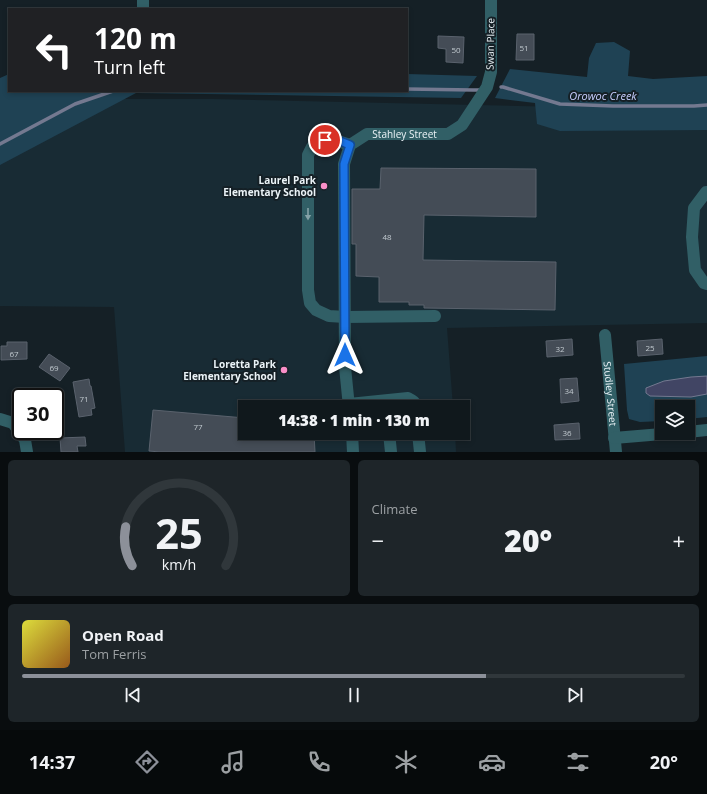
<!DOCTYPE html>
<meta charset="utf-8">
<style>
:root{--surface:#10181c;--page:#1e2529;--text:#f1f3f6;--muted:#9ca0a3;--line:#30373b;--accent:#8c9099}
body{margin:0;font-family:"Open Sans",sans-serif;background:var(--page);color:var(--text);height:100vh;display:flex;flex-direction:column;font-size:15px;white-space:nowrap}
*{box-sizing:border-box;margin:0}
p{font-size:13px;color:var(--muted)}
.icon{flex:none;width:22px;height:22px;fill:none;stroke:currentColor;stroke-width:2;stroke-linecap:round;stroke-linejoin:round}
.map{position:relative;height:452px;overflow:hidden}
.details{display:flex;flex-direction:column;gap:8px;padding:8px;background:#090d0f;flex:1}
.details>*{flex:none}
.hud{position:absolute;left:8px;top:8px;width:400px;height:84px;border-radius:0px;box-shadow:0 2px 6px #0003,0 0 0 1px var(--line);background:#202124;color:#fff;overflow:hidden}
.fabs{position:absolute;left:655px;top:400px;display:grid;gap:8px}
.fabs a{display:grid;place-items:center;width:40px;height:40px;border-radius:0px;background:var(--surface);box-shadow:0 2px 6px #0003,0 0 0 1px var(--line);font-size:20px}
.speed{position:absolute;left:12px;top:388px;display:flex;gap:8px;font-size:20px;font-weight:700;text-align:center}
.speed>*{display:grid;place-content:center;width:52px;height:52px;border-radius:50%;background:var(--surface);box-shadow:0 2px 6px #0003,0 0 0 1px var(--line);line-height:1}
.speed .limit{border:2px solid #111;border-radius:6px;background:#fff;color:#111}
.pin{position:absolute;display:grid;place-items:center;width:34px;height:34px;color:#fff;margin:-17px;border:2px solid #fff;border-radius:50%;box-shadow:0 1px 4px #0007}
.me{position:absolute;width:44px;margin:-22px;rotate:0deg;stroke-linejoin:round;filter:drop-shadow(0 0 3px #0008)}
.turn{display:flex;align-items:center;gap:14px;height:84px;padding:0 20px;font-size:18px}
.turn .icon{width:52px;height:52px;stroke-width:2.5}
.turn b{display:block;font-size:28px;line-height:34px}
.big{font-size:30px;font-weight:800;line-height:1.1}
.details .tile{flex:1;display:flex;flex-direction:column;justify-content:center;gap:6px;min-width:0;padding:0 14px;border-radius:6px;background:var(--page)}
.details .dial{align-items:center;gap:0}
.dial svg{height:104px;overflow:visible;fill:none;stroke:var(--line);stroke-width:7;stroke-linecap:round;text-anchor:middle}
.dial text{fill:var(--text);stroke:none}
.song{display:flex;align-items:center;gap:12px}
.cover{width:48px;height:48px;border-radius:6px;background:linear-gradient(135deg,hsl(60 70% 55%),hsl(30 70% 35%))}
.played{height:4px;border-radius:2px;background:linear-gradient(90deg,var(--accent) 70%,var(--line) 70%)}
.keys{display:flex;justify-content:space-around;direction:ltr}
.heat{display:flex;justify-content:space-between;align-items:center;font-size:22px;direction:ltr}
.details .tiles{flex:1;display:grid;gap:8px;grid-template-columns:1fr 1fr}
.tile:last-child{grid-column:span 2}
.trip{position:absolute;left:238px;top:400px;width:232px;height:40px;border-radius:0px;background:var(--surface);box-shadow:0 2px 6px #0003,0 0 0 1px var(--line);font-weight:800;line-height:40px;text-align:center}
.tab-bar{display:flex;height:64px;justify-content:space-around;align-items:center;background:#060a0b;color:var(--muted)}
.tab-bar .icon{width:28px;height:28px}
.tab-bar .current{color:var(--accent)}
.tab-bar b{font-size:18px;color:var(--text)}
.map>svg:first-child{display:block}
.built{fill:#182b34}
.green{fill:#1f4254}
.water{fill:#414564;stroke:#747990}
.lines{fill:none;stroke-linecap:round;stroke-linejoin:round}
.stream{stroke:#747990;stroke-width:3.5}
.building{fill:#444c56;stroke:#5a626d}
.minor{stroke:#315f66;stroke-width:12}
.oneway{fill:#85a2a7}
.route-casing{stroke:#114b97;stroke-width:10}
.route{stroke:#1a73e8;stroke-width:7}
.poi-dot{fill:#f98fc8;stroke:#152026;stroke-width:1.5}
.labels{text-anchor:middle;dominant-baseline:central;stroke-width:4;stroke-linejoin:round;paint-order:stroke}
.number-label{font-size:8px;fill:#c1c9cf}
.street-label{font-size:10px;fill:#ebf3f7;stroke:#152026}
.poi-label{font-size:10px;font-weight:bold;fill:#ebf3f7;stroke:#152026;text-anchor:end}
.water-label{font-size:11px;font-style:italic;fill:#c8cfff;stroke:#152026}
</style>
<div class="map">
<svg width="707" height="452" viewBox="0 0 707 452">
<rect width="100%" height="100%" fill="#152026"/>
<path class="built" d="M 0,99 L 214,99 L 648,109 L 707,112 L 707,323 L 447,328 L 453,407 L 245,407 L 245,433 L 455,433 L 456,452 L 125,452 L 114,307 L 0,306 Z"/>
<path class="green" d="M 614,42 L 630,51 L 628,76 L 653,79 L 707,76 L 707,130 L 560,131 L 537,124 L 535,103 L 495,98 L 510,69 L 587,77 L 589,58 L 596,43 Z
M 9,74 L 9,91 L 407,91 L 407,74 L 477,76 L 461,98 L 136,93 L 0,165 L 0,78 Z
M 707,356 L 707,417 L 688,419 L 688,407 L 662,407 L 662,421 L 640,422 L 629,419 L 627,410 L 624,364 Z"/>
<path class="water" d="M 707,376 L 707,394 L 691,397 L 650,396 L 646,393 L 646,388 L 664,381 L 691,377 Z"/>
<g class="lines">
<path class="stream" d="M 501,87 L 503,87 L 560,104 L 613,106 L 694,106 L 707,105
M 407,89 L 473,90 L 481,90
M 0,144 L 75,104 L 113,91"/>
</g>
<path class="building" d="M 517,34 L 534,34 L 534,60 L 516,60 Z
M 438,36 L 464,37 L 463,63 L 446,62 L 446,49 L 438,48 Z
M 381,168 L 536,169 L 536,217 L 424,215 L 423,260 L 556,262 L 555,310 L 424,308 L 424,305 L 409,305 L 409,302 L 379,302 L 379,277 L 356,276 L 356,244 L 352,244 L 352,189 L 380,189 Z
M 572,339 L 573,355 L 547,357 L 546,341 Z
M 662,339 L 663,354 L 638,356 L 637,341 Z
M 7,342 L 27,342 L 27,359 L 1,360 L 1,346 L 7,346 Z
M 49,354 L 70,368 L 60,381 L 39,367 Z
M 577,378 L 579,401 L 561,403 L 560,379 Z
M 89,379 L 90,386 L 91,386 L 95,408 L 91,409 L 92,415 L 79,417 L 73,382 Z
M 153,410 L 245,418 L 245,433 L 314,433 L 315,452 L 160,452 L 149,451 Z
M 579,423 L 580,439 L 555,440 L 554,425 Z
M 85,437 L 86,446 L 77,446 L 78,452 L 61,452 L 60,438 Z"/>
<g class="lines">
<g class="minor">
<path d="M 143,8 L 143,0"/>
<path d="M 350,145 C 330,138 330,138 312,147 L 308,155 L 308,290 L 310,303 L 316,310 L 329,316 L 345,317 L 435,316"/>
<path d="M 707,192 L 706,192 L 694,208 L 692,237 L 695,270 L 704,283 L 707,284"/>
<path id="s1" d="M 605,335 L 616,452"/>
<path d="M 349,404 L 408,398 C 412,400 416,402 416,407"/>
<path id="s2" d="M 349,407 L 345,367 L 344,164 L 350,145 L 367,134 L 448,134 L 462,125 L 487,87 L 491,72 L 491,0"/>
<path d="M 0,419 L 13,423 L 25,440 L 27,452"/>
<path d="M 688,432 L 707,430"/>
<path d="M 352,433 L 353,452"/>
<path d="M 389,433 L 391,452"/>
<path d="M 418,433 L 420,452"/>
<path d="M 614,438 L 674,433"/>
</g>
</g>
<defs><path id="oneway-solid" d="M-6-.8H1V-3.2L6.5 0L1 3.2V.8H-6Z"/></defs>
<use class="oneway" href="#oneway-solid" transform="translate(308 214) rotate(90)"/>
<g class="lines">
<defs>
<path id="route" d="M 325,140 L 335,139 L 350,145 L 344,164 L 345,355"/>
</defs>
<use href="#route" class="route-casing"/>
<use href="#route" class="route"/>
</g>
<g class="poi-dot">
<circle cx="324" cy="186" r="4"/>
<circle cx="284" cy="370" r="4"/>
</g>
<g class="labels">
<g class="number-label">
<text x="524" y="47">51</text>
<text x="456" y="49">50</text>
<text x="387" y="236">48</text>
<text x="650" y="347">25</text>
<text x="560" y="348">32</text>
<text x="14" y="353">67</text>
<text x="54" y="367">69</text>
<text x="569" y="390">34</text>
<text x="84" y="398">71</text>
<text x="198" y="426">77</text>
<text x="567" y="432">36</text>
</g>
<g class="street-label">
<text transform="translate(490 44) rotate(-89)">Swan Place</text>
<text stroke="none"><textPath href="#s2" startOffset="321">Stahley Street</textPath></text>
<text stroke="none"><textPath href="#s1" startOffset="59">Studley Street</textPath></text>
</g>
<g class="poi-label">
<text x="316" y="180">Laurel Park<tspan x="316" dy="12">Elementary School</tspan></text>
<text x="276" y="364">Loretta Park<tspan x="276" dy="12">Elementary School</tspan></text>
</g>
<g class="water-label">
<text x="603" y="95">Orowoc Creek</text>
</g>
</g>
</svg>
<div class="fabs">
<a><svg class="icon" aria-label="layers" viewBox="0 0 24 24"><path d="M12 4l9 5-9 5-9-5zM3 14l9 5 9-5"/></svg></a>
</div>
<div class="speed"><div class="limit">30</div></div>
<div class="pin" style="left:325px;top:140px;background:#d93025"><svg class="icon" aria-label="arrive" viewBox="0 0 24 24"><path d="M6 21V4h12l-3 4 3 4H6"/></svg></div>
<svg class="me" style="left:345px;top:355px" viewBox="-20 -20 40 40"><path d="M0-17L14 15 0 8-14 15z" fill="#1a73e8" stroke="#fff" stroke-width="4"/></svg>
<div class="trip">14:38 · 1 min · 130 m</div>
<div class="hud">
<div class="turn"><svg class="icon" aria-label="left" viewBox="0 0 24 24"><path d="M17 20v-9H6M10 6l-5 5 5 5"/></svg><div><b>120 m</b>Turn left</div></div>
</div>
</div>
<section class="details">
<div class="tiles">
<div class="tile dial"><svg viewBox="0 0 100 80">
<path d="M14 69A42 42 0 1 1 86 69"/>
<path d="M14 69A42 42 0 0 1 9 39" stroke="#8c9099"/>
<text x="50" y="56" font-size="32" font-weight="700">25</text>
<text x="50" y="72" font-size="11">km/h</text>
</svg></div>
<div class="tile"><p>Climate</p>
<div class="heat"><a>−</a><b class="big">20°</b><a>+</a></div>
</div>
<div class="tile">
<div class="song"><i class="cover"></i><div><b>Open Road</b><p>Tom Ferris</p></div></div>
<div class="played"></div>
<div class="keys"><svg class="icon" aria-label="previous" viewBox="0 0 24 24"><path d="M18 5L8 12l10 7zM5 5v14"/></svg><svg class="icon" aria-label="pause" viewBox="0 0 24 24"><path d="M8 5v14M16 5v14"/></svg><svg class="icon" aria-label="next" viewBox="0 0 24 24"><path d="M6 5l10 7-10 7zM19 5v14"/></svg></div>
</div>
</div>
</section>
<nav class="tab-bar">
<b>14:37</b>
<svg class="icon current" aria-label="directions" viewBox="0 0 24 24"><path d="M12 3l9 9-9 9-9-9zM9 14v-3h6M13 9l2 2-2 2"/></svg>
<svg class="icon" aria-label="music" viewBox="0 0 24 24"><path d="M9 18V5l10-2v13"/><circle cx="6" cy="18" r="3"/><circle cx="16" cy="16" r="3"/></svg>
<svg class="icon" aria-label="phone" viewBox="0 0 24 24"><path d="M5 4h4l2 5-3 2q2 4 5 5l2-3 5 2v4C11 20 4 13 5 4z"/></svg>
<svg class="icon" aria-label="climate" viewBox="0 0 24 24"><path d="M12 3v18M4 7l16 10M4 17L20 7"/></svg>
<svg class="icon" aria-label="car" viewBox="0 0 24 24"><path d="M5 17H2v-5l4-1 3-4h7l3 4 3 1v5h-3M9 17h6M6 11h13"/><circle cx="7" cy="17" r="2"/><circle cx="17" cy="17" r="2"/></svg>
<svg class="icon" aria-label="filters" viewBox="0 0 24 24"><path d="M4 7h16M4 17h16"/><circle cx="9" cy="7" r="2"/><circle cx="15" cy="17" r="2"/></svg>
<b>20°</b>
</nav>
